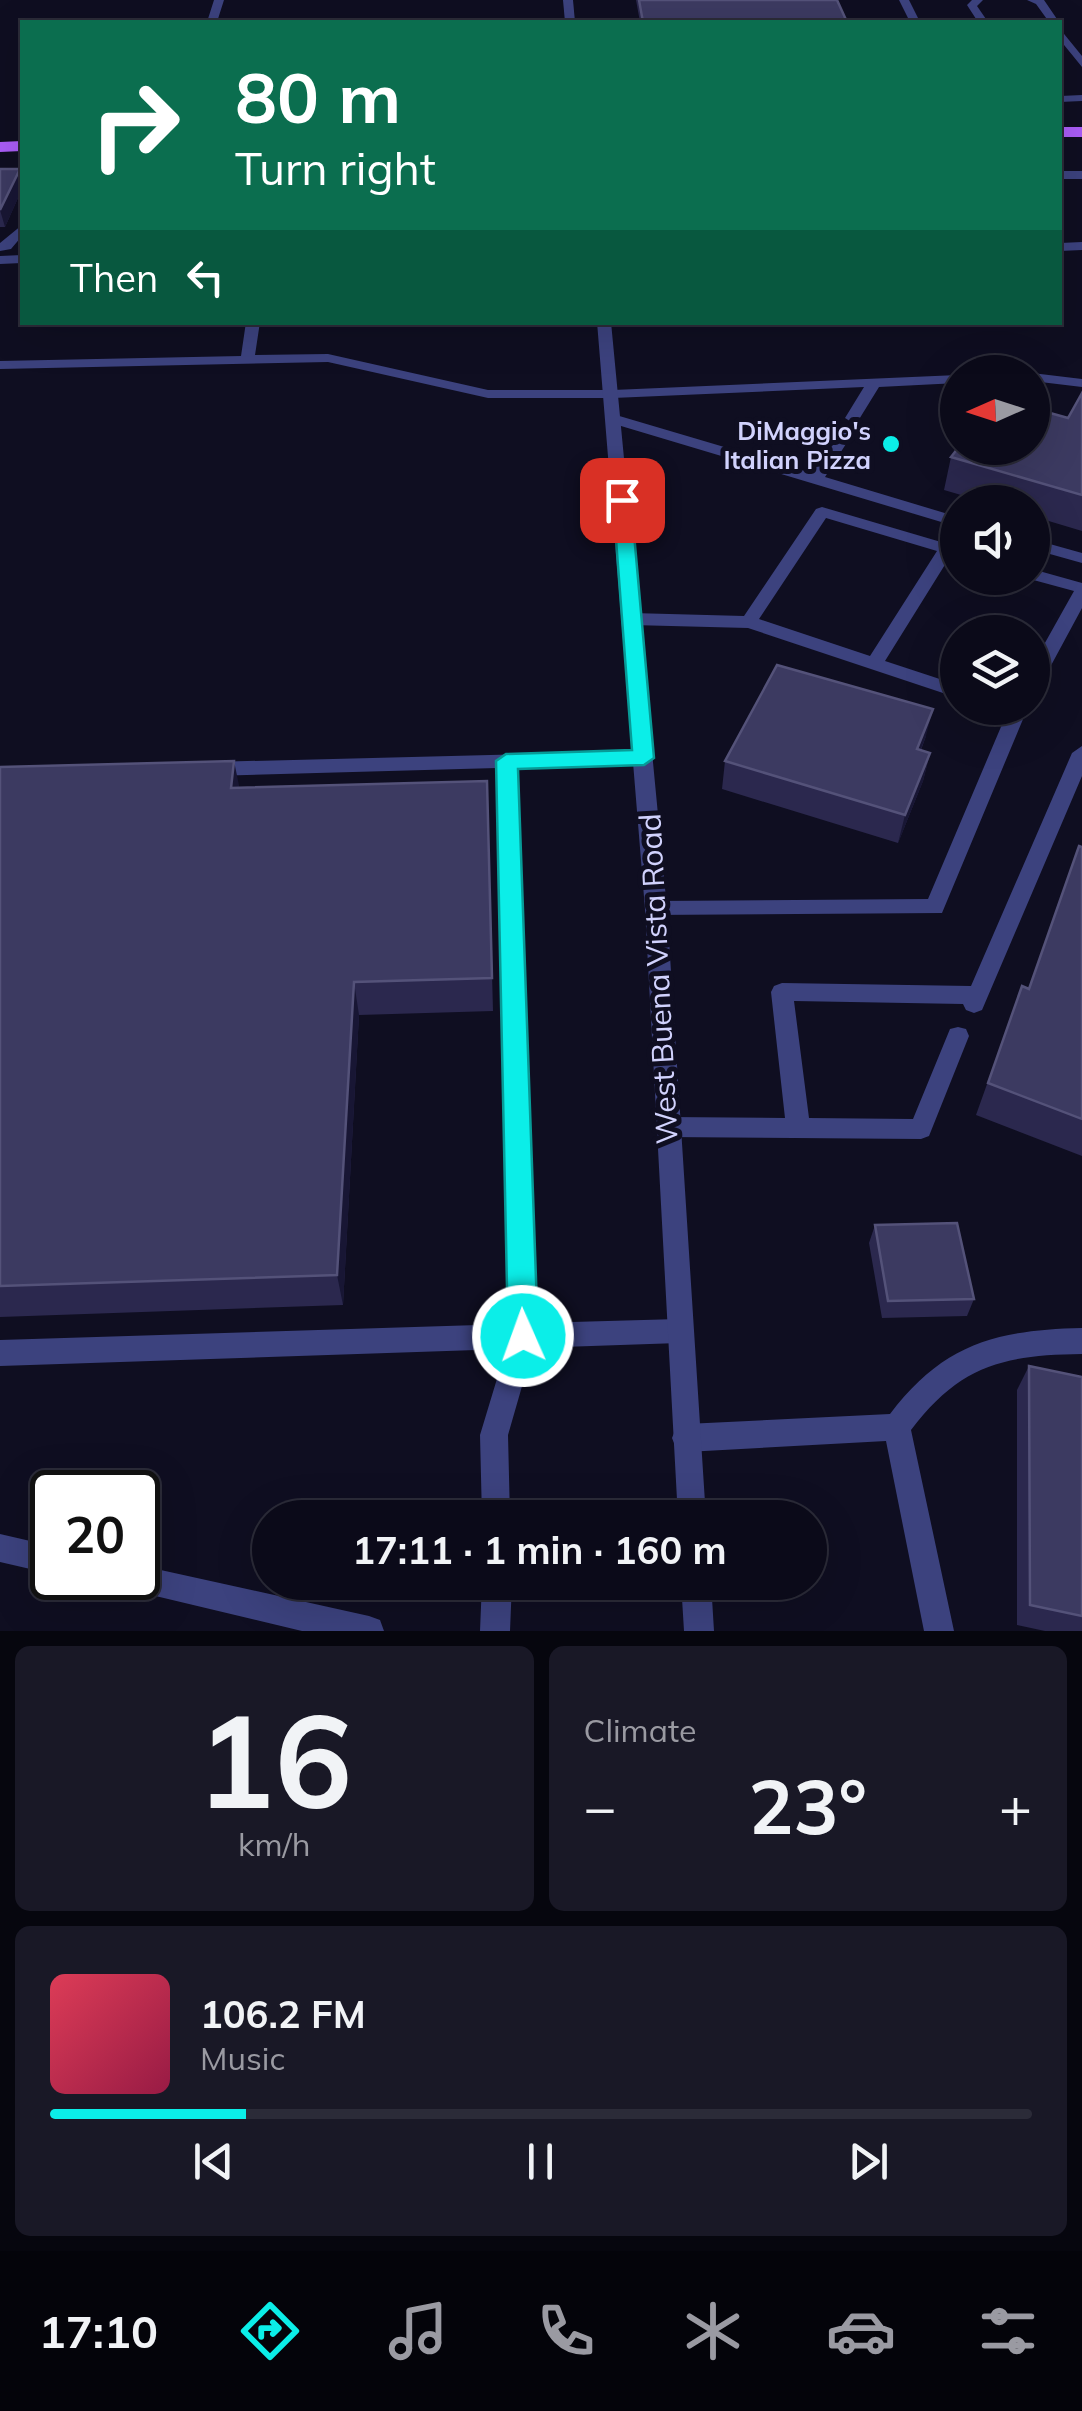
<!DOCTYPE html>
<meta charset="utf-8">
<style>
:root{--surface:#0b0a19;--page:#191826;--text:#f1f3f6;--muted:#9a9aa2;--line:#2b2b38;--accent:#0beee8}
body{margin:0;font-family:Mulish,sans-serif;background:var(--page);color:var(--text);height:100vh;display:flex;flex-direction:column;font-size:38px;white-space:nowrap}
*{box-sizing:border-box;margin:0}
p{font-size:32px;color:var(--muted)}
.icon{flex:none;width:55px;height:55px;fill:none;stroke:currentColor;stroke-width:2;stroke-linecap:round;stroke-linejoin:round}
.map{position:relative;height:1631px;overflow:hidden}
.side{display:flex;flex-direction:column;gap:15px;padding:15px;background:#06060e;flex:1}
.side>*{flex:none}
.banner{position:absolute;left:20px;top:20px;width:1042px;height:305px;border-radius:0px;box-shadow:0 10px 40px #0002,0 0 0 2px var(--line);background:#0b6e4f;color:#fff;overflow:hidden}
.needle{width:65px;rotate:267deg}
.controls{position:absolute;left:940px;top:355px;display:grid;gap:20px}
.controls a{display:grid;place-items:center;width:110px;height:110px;border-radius:50%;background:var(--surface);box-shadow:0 10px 40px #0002,0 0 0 2px var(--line);font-size:50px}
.speed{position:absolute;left:30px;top:1470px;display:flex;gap:20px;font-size:50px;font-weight:700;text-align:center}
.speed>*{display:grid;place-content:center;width:130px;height:130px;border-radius:50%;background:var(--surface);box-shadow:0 10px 40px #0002,0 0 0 2px var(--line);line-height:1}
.speed .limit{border:5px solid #111;border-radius:15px;background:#fff;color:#111}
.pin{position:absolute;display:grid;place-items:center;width:85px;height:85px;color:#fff;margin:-42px;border-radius:20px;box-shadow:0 5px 15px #0006}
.me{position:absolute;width:110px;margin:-55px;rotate:358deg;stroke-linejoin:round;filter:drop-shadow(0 0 8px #0008)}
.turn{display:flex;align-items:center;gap:35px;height:210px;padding:0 50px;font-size:45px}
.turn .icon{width:130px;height:130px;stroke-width:2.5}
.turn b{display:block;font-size:70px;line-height:85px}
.then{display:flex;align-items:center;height:95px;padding:0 50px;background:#0003;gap:20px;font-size:38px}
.big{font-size:75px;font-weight:700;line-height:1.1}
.side .card{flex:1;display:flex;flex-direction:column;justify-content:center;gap:15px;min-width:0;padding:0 35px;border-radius:15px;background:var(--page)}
.side .dial{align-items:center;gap:0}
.dial b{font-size:130px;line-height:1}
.song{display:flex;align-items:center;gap:30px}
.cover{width:120px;height:120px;border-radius:15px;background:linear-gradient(135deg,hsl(350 70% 55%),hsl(340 70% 35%))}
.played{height:10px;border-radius:5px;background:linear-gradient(90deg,var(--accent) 20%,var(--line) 20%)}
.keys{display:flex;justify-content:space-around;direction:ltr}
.heat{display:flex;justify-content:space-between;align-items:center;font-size:55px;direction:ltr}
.side .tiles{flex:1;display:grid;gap:15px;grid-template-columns:1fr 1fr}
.card:last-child{grid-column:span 2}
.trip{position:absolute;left:252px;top:1500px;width:575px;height:100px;border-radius:50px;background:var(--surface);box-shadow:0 10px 40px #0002,0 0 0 2px var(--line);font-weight:700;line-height:100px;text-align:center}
.dock{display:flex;height:160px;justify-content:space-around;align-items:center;background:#04040a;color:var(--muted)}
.dock .icon{width:70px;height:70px}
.dock .selected{color:var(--accent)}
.dock b{font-size:45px;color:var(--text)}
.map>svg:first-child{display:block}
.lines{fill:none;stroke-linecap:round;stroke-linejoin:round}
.service{fill:#3c427e;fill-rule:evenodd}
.minor{fill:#3c427e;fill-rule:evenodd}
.tertiary{fill:#3c427e;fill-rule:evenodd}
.primary{fill:#aa5df7;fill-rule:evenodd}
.wall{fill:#2b284e}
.shaded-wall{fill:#181634}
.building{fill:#3c3a61;stroke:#545279;stroke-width:2.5}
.route{fill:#0beee8;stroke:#079b97;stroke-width:2.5}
.poi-dot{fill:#0beee8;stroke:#0f0e21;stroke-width:4}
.labels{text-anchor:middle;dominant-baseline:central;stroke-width:10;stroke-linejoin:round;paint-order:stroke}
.far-poi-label{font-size:25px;font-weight:bold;fill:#d1d2fd;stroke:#0f0e21;text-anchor:end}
.street-label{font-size:30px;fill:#d1d2fd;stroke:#0f0e21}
</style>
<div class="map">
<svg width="1082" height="1631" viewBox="0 0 1082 1631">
<rect width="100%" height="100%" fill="#0f0e21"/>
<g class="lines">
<path class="service" d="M 972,0 L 983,0 L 977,6 L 988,22 L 978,22 L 967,5 Z
M 1027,0 L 1044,0 L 1059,22 L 1049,22 L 1036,4 Z
M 1060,29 L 1082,56 L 1082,67 L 1060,40 Z
M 1082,95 L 1082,101 L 1060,102 L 1060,96 Z
M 1060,171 L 1082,171 L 1082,179 L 1060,179 Z
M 22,225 L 22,236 L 11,249 L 0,251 L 0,243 Z
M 1082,242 L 1082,250 L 1060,251 L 1060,243 Z
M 22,255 L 22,263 L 0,264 L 0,256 Z
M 246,322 L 260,322 L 255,355 L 328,354 L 488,390 L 613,390 L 958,375 L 958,383 L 879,387 L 858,421 L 853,423 L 845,418 L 864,387 L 613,398 L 488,398 L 328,362 L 0,369 L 0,361 L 241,356 Z
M 1032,373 L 1082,379 L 1082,387 L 1032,381 Z
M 616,415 L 812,473 L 838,433 L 848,433 L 851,436 L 825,477 L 958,517 L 958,527 L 611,423 L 608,420 Z
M 822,507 L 958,547 L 958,557 L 951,555 L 885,661 L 958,685 L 958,698 L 748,628 L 632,625 L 623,619 L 632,613 L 744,616 L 816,509 ZM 826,518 L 937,551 L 870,656 L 759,619 Z
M 1032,539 L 1082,553 L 1082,563 L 1032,549 Z
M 1032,569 L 1082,583 L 1082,608 L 1041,684 L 1032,690 L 1032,666 L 1074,591 L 1026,578 L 1032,578 Z
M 995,708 L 1024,708 L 1026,712 L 942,913 L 649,915 L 645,909 L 649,903 L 656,901 L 928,899 L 1006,715 Z
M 1082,746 L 1082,776 L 982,1010 L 974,1013 L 966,1010 L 963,1004 L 794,1001 L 809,1118 L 913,1119 L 950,1029 L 958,1027 L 966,1029 L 969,1036 L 929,1136 L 921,1139 L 667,1137 L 659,1134 L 655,1127 L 659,1120 L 667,1117 L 785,1118 L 771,992 L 774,986 L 782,983 L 971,986 L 1072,753 Z
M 644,751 L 654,758 L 651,763 L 517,768 L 536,1323 L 679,1319 L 688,1322 L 692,1331 L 688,1340 L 679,1343 L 533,1348 L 508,1435 L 510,1518 L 482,1518 L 480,1435 L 506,1349 L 0,1366 L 0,1340 L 510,1324 L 497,768 L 211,776 L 201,769 L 211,762 Z
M 1082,1328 L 1082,1354 C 1004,1355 960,1365 911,1430 L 954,1631 L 924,1631 L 886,1441 L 686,1452 L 676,1448 L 672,1438 L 676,1428 L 686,1424 L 890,1414 C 943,1344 996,1330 1082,1328 Z
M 0,1534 L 52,1546 L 52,1574 L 0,1562 Z
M 138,1565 L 369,1616 L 380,1620 L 384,1631 L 302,1631 L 122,1588 L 118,1578 L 138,1578 Z
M 482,1582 L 512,1582 L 510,1631 L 480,1631 Z"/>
<path class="minor" d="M 214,0 L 224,0 L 217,22 L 207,22 Z
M 899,0 L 909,0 L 920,22 L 910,22 Z
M 597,322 L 611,322 L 667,909 L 706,1518 L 678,1518 L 645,909 Z
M 681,1582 L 711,1582 L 714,1631 L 684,1631 Z"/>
<path class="tertiary" d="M 563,0 L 573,0 L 575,22 L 565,22 Z"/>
<path class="primary" d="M 1060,127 L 1082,127 L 1082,137 L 1060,137 Z
M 22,141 L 22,151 L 0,152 L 0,142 Z"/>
</g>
<path class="wall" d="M 636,0 L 837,0 L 847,22 L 640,22 Z
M 0,169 L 20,169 L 22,179 L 22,189 L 5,227 L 0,227 Z
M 1082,393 L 1082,531 L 1032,516 L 1032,502 L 985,502 L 944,490 L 951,457 L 1068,418 Z
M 926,736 L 921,750 L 930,753 L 923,781 L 898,843 L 722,789 L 725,761 Z
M 0,767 L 239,788 L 487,781 L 493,1011 L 359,1015 L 343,1305 L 0,1317 Z
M 1082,847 L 1082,1156 L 976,1115 L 1022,986 L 1029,989 Z
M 875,1225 L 974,1299 L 967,1316 L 882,1318 L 869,1243 Z
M 1029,1366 L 1082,1377 L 1082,1631 L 1045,1631 L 1017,1625 L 1017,1390 Z"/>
<path class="shaded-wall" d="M 20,169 L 22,189 L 5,227 L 0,210 Z
M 933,709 L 926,736 L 910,777 L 917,749 Z
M 930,753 L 923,781 L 898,843 L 905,815 Z
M 234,761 L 241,795 L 231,788 Z
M 354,982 L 359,1015 L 343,1305 L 337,1275 Z"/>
<path class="building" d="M 639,0 L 837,0 L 847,22 L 643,22 Z
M 0,169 L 20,169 L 0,210 Z
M 1082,393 L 1082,495 L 951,457 L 958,448 L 1032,448 L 1032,408 L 1068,418 Z
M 777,665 L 933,709 L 917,749 L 930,753 L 905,815 L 725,761 Z
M 234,761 L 231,788 L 487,781 L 492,978 L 354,982 L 337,1275 L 0,1286 L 0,767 Z
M 1079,846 L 1082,847 L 1082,1119 L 988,1083 L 1022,986 L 1029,989 Z
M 957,1223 L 974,1299 L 888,1301 L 875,1225 Z
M 1029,1366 L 1082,1377 L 1082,1616 L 1030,1605 Z"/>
<path class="route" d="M 622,494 L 631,500 L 654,758 L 644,765 L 518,769 L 538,1336 L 534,1346 L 523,1350 L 512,1346 L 508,1336 L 496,761 L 506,754 L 632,750 L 613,500 Z"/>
<circle class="poi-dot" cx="891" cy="444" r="10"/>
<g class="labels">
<g class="far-poi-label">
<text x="871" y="430">DiMaggio's<tspan x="871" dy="29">Italian Pizza</tspan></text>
</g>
<g class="street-label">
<text transform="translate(658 979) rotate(-93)">West Buena Vista Road</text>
</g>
</g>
</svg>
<div class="controls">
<a><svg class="needle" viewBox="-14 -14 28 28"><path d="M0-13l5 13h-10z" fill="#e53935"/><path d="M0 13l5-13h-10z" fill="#9a9aa2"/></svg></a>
<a><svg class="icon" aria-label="sound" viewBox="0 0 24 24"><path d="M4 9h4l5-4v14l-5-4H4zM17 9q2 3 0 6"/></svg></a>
<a><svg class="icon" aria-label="layers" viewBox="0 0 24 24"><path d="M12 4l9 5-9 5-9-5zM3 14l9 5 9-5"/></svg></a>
</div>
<div class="speed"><div class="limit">20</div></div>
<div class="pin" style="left:622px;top:500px;background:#d93025"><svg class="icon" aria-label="arrive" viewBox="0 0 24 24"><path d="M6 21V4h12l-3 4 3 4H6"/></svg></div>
<svg class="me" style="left:523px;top:1336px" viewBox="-20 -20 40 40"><circle r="17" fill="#0beee8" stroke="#fff" stroke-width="3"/><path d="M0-11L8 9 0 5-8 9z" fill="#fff"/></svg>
<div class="trip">17:11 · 1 min · 160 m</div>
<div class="banner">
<div class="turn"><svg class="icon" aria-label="right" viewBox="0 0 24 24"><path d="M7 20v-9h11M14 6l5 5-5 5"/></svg><div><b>80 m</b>Turn right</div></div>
<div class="then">Then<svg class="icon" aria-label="left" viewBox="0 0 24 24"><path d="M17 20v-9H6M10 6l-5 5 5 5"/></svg></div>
</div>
</div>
<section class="side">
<div class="tiles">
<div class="card dial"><b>16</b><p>km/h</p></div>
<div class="card"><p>Climate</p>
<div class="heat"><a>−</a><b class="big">23°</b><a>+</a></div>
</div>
<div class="card">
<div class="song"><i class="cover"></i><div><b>106.2 FM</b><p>Music</p></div></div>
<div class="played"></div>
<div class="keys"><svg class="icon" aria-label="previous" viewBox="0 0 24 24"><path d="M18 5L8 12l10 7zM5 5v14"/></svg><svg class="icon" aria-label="pause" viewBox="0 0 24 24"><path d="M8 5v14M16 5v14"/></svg><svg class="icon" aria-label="next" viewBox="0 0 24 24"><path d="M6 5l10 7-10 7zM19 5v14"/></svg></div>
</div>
</div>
</section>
<nav class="dock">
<b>17:10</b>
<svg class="icon selected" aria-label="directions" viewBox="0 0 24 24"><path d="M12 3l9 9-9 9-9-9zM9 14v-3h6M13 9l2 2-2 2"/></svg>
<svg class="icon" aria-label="music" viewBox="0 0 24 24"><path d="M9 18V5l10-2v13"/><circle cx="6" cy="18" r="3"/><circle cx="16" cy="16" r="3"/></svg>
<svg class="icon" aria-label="phone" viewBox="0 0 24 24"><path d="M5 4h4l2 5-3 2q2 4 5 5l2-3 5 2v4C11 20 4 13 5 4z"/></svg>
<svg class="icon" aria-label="climate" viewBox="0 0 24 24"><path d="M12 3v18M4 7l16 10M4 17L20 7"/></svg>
<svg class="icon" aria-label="car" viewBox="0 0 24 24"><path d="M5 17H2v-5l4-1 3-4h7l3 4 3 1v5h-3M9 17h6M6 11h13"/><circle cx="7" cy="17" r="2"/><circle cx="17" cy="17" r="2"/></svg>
<svg class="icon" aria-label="filters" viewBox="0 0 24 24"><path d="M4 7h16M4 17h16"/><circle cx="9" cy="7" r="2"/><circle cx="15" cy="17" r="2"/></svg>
</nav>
